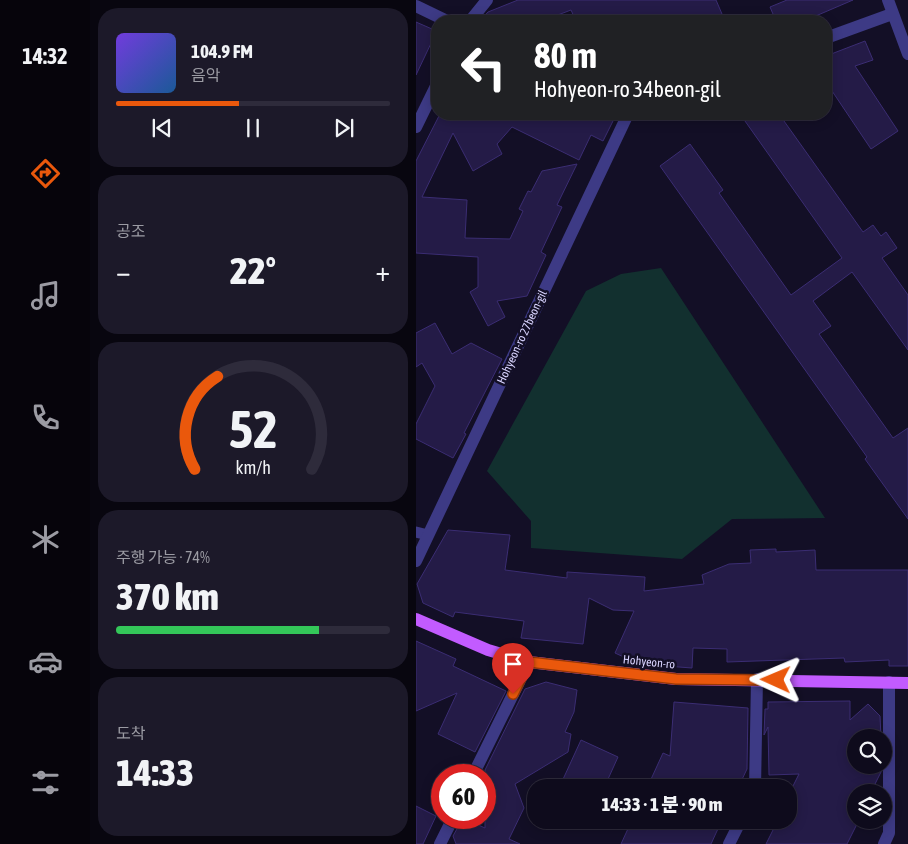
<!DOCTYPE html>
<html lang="ko">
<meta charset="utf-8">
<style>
:root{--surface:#0e0b1c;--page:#1c1929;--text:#f1f3f6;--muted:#9b9ba3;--line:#2e2b3b;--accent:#ea580c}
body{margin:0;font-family:"Asap Condensed","Noto Sans KR",sans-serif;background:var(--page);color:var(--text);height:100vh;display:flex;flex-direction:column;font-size:19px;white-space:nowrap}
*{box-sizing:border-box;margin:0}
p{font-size:16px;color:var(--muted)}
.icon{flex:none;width:28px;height:28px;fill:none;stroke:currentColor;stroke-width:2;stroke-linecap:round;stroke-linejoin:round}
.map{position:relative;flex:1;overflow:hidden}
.sheet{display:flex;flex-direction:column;gap:8px;padding:8px;background:#08060f;width:326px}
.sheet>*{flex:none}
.top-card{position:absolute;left:15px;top:15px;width:401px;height:105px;border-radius:20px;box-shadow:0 2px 12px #0003,0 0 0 1px var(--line);background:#202124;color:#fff;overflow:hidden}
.controls{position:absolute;left:431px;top:729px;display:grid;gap:10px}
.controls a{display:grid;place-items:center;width:45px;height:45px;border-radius:50%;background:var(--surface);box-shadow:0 2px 12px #0003,0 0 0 1px var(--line);font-size:25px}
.speed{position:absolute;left:15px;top:764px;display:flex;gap:10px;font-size:25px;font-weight:700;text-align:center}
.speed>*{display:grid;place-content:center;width:65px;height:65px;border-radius:50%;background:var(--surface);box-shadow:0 2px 12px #0003,0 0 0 1px var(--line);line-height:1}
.speed .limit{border:8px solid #d22;background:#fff;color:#111}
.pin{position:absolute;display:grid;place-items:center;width:42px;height:42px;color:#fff;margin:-51px -21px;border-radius:50% 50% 50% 0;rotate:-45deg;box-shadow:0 0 5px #0007}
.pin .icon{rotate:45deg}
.me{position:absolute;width:55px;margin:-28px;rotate:271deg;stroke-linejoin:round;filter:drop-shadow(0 0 4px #0008)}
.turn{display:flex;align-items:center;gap:18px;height:105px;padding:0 20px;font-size:22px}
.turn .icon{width:65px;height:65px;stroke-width:2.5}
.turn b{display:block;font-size:35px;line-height:42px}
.big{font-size:38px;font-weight:800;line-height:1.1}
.sheet .card{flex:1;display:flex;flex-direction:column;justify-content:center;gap:8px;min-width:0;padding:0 18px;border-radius:20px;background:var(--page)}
.sheet .dial{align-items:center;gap:0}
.dial svg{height:130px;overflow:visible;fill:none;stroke:var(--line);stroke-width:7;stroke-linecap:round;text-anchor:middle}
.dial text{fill:var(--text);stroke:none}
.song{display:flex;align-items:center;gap:15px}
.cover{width:60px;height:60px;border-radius:8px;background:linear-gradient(135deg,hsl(260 70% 55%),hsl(210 70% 35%))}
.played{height:5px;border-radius:2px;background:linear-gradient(90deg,var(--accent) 45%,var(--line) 45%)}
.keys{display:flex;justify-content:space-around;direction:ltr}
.heat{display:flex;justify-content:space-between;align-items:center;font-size:28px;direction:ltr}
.charge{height:8px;border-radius:4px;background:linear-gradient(90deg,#34c759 74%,var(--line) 0)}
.trip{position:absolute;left:111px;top:779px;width:270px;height:50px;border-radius:20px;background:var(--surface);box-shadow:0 2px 12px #0003,0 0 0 1px var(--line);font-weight:800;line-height:50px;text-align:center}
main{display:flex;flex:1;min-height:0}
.menu{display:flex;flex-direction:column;width:90px;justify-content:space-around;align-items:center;background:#06040b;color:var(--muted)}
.menu .icon{width:35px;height:35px}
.menu .active{color:var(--accent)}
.menu b{font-size:22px;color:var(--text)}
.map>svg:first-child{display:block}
.green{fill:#12302f}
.building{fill:#241b47;stroke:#3b2d73}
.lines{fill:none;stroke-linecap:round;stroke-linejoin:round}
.lane{stroke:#3d3a85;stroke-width:11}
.street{stroke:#3d3a85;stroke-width:12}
.primary{stroke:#c25bff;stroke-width:12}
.route-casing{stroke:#983908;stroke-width:12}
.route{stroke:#ea580c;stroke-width:9}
.labels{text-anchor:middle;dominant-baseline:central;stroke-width:5;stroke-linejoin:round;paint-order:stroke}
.street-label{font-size:12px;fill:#d9d4ff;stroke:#130f26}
</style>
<main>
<nav class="menu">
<b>14:32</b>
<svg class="icon active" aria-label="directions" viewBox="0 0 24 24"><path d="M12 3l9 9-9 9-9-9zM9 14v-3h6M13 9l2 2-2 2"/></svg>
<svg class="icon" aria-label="music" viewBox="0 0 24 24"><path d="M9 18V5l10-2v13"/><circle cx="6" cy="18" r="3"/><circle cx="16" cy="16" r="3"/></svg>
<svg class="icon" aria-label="phone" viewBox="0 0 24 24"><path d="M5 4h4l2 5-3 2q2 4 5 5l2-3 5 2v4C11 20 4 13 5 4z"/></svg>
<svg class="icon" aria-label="climate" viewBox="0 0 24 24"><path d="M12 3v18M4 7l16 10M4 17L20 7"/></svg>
<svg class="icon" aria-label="car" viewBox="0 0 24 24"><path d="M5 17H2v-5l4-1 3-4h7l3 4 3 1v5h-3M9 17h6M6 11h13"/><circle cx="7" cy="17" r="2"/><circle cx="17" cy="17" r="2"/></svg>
<svg class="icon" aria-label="filters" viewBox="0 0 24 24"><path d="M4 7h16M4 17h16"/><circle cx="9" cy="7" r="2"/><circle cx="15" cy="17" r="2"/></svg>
</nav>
<section class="sheet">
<div class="card">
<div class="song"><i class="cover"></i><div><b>104.9 FM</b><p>음악</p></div></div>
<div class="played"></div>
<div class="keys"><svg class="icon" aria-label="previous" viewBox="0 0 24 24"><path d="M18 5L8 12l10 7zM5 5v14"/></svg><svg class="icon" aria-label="pause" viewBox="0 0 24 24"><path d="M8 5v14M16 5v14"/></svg><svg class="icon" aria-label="next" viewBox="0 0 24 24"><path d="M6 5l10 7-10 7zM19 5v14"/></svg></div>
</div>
<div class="card"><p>공조</p>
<div class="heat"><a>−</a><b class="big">22°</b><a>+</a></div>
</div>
<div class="card dial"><svg viewBox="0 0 100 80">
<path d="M14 69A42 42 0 1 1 86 69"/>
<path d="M14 69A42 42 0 0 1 28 12" stroke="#ea580c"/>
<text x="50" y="56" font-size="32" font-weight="700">52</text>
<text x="50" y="72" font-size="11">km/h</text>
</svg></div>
<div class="card"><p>주행 가능 · 74%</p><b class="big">370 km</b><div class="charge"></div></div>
<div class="card"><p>도착</p><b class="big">14:33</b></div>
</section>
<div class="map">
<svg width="492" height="844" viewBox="0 0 492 844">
<rect width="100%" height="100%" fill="#130f26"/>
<path class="green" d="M 245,268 L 409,518 L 316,519 L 266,559 L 115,548 L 115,521 L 71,471 L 170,291 L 205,274 Z"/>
<path class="building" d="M 102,0 L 300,0 L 309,21 L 160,21 L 155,10 L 126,21 L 64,21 L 72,12 Z
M 371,0 L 437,0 L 388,21 L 360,21 L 354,7 Z
M 0,22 L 16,29 L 18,37 L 0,75 Z
M 449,41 L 457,60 L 439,66 L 482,131 L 455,149 L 410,82 L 410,56 Z
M 24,114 L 188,114 L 198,119 L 187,141 L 175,135 L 163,160 L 96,127 L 81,144 L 86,154 L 57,171 L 37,133 L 6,197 L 51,200 L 49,238 L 94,239 L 107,211 L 103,209 L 112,191 L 115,192 L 126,171 L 161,164 L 141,205 L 146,207 L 125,252 L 130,255 L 111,296 L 81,301 L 89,317 L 72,326 L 54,292 L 62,287 L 62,257 L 0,253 L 0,161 Z
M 324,114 L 363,114 L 447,232 L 457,225 L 465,236 L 470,232 L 481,248 L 466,258 L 492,295 L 492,350 L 436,272 L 397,301 L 415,326 L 403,334 L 477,438 L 492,428 L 492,519 L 449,459 L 451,457 L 244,166 L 274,144 L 307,190 L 303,193 L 375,295 L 426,258 Z
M 19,323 L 36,354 L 55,343 L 86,359 L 48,433 L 50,434 L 37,458 L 0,439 L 0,424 L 19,386 L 6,363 L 0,367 L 0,333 Z
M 32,530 L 94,535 L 89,570 L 151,578 L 151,572 L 229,577 L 228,591 L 288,584 L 286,575 L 313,564 L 335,563 L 334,550 L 360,549 L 360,552 L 399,550 L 400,570 L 492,570 L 492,666 L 473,666 L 473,660 L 429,662 L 428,658 L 311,662 L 311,649 L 277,648 L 276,668 L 223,664 L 199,653 L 218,611 L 197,610 L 173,598 L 167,644 L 105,638 L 108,621 L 39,612 L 37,617 L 7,603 L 1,584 Z
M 0,641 L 40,659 L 37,666 L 90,691 L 59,752 L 22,734 L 41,693 L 0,711 Z
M 130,682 L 161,690 L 158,712 L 149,732 L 155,734 L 152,752 L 99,784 L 108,808 L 93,839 L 104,844 L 40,844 L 37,836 L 47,818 L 69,828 L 69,770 L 109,689 Z
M 434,701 L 434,720 L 452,704 L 464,716 L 465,738 L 440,738 L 440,765 L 465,765 L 465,772 L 455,792 L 440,792 L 440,820 L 443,820 L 431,844 L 350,844 L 362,820 L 372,823 L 372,796 L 383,774 L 353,775 L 352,727 L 348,735 L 349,709 L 352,709 L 352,702 Z
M 258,702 L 332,708 L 331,769 L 322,788 L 231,788 L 247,753 L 254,756 Z
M 165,740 L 202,757 L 188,788 L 143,788 Z
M 0,806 L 20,816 L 7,844 L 0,844 Z
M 216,820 L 306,820 L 295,844 L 205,844 Z"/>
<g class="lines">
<path class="lane" d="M 0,532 L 12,535"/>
<path class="street" d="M 472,0 L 492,54
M 0,6 L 31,21
M 54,21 L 71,0
M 410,38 L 476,14
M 0,127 L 21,84
M 0,561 L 212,114
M 57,775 L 113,662
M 339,788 L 341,679
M 24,844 L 37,818
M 313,844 L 325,820
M 468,844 L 473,833 L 473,682"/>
<path class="primary" d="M 0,619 L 72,650 L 113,662 L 260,679 L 492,683"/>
</g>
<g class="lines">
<defs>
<path id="route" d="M 97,694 L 113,662 L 260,679 L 360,680"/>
</defs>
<use href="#route" class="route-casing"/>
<use href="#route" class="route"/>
</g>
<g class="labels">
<g class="street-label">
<text transform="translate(106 337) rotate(-65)">Hohyeon-ro 27beon-gil</text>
<text transform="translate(233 662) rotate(6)">Hohyeon-ro</text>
</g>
</g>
</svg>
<div class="controls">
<a><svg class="icon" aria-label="search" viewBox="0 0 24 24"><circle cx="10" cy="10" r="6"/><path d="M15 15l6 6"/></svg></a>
<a><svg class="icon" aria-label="layers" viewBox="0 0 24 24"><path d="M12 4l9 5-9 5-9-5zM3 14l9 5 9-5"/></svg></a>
</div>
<div class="speed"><div class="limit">60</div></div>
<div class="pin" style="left:97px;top:694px;background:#d93025"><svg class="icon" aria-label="arrive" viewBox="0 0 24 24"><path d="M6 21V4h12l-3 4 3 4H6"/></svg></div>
<svg class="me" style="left:360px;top:680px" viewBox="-20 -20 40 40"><path d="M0-17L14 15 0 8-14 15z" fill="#ea580c" stroke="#fff" stroke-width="4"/></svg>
<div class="trip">14:33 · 1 분 · 90 m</div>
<div class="top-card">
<div class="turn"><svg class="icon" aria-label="left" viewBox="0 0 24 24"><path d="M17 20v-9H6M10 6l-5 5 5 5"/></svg><div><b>80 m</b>Hohyeon-ro 34beon-gil</div></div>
</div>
</div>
</main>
